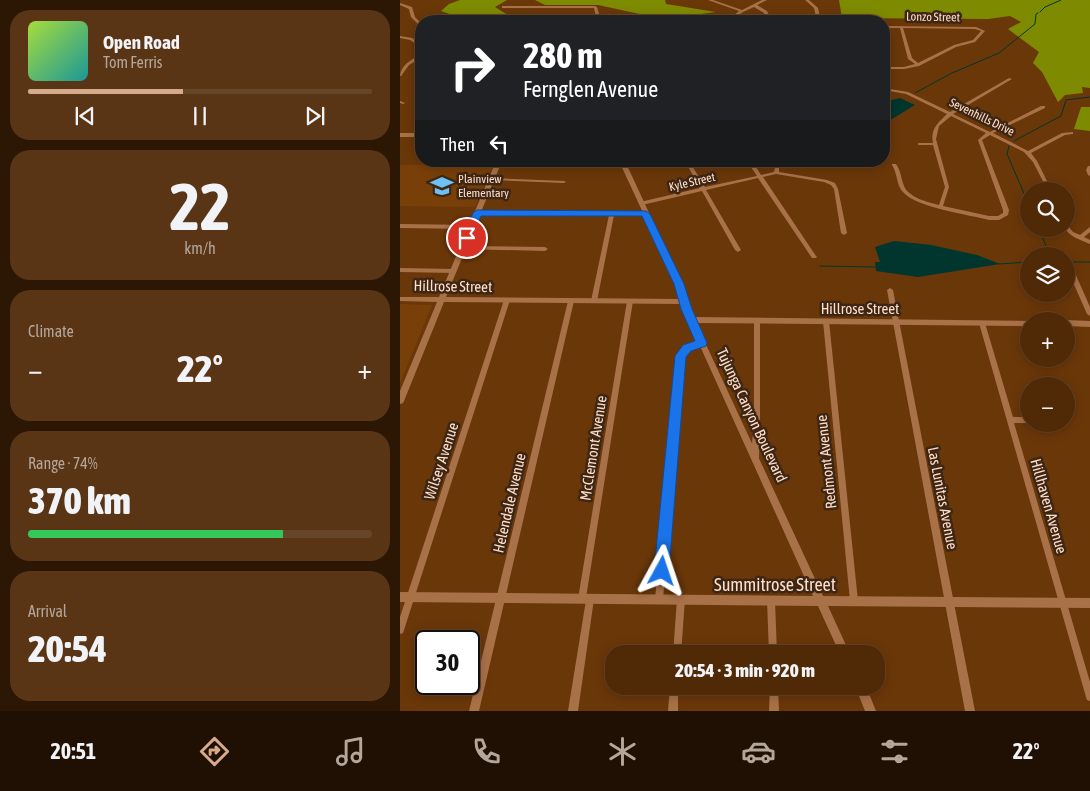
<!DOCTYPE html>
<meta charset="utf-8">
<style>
:root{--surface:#502907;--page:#5a3515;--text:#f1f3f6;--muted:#b4a69b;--line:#674528;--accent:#d6ab8b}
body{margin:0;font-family:"Asap Condensed",sans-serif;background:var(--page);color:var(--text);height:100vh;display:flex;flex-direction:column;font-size:19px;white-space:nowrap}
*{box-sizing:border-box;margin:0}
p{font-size:16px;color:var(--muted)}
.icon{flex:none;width:28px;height:28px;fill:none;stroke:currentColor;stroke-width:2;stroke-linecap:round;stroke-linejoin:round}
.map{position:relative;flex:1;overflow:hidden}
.sheet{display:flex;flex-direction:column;gap:10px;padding:10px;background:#2c1704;width:400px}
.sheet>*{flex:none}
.top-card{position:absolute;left:15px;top:15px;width:475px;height:152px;border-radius:20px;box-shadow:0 2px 12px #0003,0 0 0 1px var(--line);background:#202124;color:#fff;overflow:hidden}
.fabs{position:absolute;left:620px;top:182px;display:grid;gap:10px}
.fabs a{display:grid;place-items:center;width:55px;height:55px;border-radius:50%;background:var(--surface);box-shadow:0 2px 12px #0003,0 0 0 1px var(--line);font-size:25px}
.speed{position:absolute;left:15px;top:630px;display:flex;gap:10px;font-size:25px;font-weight:700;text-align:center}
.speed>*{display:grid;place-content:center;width:65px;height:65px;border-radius:50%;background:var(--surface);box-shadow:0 2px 12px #0003,0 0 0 1px var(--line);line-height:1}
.speed .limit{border:2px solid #111;border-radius:8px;background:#fff;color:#111}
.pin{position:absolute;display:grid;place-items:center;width:42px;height:42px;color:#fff;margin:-21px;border:2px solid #fff;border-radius:50%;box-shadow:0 1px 5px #0007}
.me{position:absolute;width:55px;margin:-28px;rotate:5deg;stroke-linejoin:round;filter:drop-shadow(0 0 4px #0008)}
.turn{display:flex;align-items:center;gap:18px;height:105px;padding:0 25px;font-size:22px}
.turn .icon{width:65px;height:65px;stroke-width:2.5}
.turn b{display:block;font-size:35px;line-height:42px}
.then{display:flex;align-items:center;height:48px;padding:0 25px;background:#0003;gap:10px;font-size:19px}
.big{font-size:38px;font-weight:800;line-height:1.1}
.sheet .tile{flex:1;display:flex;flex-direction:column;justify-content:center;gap:8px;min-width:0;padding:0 18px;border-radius:20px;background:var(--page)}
.sheet .dial{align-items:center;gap:0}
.dial b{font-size:65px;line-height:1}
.song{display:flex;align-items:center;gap:15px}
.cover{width:60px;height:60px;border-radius:8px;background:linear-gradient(135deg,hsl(80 70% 55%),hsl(180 70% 35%))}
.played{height:5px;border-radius:2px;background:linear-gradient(90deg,var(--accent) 45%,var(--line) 45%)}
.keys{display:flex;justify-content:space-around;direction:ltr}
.heat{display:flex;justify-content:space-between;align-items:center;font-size:28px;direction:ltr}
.charge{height:8px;border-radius:4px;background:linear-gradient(90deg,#34c759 74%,var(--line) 0)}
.trip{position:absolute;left:205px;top:645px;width:280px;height:50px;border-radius:20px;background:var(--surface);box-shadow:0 2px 12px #0003,0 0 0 1px var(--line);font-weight:800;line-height:50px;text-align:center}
.tabs{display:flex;height:80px;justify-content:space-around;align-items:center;background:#201003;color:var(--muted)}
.tabs .icon{width:35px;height:35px}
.tabs .active{color:var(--accent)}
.tabs b{font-size:22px;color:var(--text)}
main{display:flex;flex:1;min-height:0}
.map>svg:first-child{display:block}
.built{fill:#793f09}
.forest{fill:#7e8b00}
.water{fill:#00362d}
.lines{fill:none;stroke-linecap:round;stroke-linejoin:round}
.stream{stroke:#00362d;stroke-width:1}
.minor{fill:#a97148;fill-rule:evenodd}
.tertiary{fill:#a97148;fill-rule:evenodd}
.route{fill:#1a73e8;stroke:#114b97}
.labels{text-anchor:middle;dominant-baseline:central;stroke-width:5;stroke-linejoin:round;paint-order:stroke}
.far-street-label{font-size:12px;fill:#ffdfc9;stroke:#3e2615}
.far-poi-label{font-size:12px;fill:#ffdfc9;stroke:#3e2615;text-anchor:start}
.street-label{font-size:15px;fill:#ffdfc9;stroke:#3e2615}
.near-street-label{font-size:18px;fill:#ffdfc9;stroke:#3e2615}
</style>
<main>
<section class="sheet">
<div class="tile">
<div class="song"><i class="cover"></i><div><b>Open Road</b><p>Tom Ferris</p></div></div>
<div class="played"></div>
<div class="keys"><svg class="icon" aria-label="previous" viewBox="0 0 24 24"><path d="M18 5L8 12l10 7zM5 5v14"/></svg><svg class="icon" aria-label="pause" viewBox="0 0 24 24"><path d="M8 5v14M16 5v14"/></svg><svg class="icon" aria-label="next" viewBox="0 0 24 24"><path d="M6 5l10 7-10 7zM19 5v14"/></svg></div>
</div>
<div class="tile dial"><b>22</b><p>km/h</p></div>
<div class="tile"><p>Climate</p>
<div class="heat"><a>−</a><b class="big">22°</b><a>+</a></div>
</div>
<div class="tile"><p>Range · 74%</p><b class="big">370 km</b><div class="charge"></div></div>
<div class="tile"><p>Arrival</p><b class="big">20:54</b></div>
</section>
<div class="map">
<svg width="690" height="711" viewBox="0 0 690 711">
<rect width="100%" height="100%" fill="#6a3709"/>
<path class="built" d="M 69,163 L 94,163 L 75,207 L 0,206 L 0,165 L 67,165 Z
M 0,304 L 32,305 L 0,383 Z"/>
<path class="forest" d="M 60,0 L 107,0 L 95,7 L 117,21 L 69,21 L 41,11 L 49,4 Z
M 135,0 L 265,0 L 266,4 L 316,12 L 263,19 L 198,5 L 145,5 Z
M 439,0 L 690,0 L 690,88 L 682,87 L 683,93 L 665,95 L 658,102 L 642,72 L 633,63 L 639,52 L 608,29 L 621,22 L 610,16 L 588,19 L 442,18 Z
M 681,107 L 690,107 L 690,131 L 674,129 Z"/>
<path class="water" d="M 500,98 L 515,105 L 484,124 L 484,102 Z
M 494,241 L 531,245 L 577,255 L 600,264 L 518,277 L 476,271 L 475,262 L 480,262 L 475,247 Z"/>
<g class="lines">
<path class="stream" d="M 640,12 L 645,7 L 661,0
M 515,93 L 552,73 L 599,53 L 635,24 L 636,14 L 638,13
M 614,141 L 661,116 L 666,100 L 690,97
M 609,146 L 607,154 L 629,205
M 639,229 L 650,256
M 666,262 L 690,262
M 599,264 L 629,262
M 420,266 L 475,267"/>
<path class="minor" d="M 308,0 L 313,0 L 342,10 L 362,0 L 367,0 L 357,5 L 367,11 L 372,21 L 368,21 L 364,13 L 354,7 L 343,12 L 331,21 L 327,21 L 339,11 Z
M 405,0 L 409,0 L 418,8 L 421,21 L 417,21 L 414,8 Z
M 0,3 L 12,7 L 15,17 L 21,23 L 21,26 L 20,26 L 11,17 L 9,9 L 0,5 Z
M 103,6 L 195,6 L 197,7 L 200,17 L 215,21 L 209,21 L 198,19 L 174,19 L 160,21 L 152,21 L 174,17 L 196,17 L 194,8 L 102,8 L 102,6 Z
M 484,26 L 576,27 L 585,31 L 575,42 L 556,47 L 519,66 L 504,69 L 484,69 L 484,67 L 504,67 L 515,64 L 508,59 L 500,28 L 484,28 ZM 503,28 L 575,29 L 581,31 L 573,40 L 554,45 L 518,63 L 512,58 Z
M 0,36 L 12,38 L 21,44 L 21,47 L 10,40 L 0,38 Z
M 20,55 L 21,55 L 21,58 L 9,65 L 1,76 L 0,76 C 1,65 11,60 20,55 Z
M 609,78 L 612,79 L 553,114 L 590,132 L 641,106 L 645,106 L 645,108 L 593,133 L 628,151 L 662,133 L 673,132 L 673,134 L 665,135 L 631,153 L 637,161 L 652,191 L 648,191 L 633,162 L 624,152 L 590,135 L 582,140 L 609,210 L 608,215 L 599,220 L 589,220 C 570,215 516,207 504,193 C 496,186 498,174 492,165 L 492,164 L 496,164 C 501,171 501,179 504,186 C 509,198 528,202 539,205 L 545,187 L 533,145 L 519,145 L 517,144 L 519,143 L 533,143 C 530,129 538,123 547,114 L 506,94 L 484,90 L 484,88 L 508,92 L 550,112 ZM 551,116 L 586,133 L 578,140 L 603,210 L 603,213 L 598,216 L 589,216 L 543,206 L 549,187 L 536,139 L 539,126 Z
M 0,101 L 5,103 L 3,104 L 0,103 Z
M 285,161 L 289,161 L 305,187 L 357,176 L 347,161 L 352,161 L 361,175 L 374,172 L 375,168 L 381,161 L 386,161 L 379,168 L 379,172 L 427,180 L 435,183 L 438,189 L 447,233 L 444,235 L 441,233 L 434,189 L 431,185 L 424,182 L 376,174 L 363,177 L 416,256 L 417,257 L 416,258 L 412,258 L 358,178 L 306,190 L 341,250 L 338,252 L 335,250 L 302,191 L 242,205 L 240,204 L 240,202 L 300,188 Z
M 688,166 L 690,166 L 690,176 L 688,175 L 686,170 Z
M 90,178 L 164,181 L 166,182 L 164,183 L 92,180 L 90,180 Z
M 77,211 L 246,211 L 249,213 L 246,215 L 214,215 L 197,301 L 194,303 L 191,301 L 209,215 L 75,214 L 75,212 Z
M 0,224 L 72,225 L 75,227 L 72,229 L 0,228 Z
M 666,225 L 668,226 L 673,232 L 680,235 L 690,227 L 690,232 L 684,237 L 690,240 L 690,244 C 680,240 671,237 665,229 L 666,229 Z
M 63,246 L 145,247 L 148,249 L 145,251 L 61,249 L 60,248 L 61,247 Z
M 0,268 L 54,269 L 57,271 L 54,273 L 0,272 Z
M 672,271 L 675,273 L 690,307 L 690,316 L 687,314 L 669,273 Z
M 490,288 L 493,290 L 575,711 L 565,711 L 487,290 Z
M 107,298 L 110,300 L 4,630 L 3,633 L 0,634 L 0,617 L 104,300 Z
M 171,299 L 174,301 L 79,711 L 69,711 L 168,301 Z
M 230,299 L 233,301 L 186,598 L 187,596 L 190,595 L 193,596 L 194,599 L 178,711 L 168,711 L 186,600 L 185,602 L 182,603 L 179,602 L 178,599 L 227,301 Z
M 355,319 L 359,319 L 360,321 L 360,418 L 359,458 L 357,460 L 355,461 L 353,460 L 351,458 L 354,418 L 354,321 Z
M 424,319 L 428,319 L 429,321 L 458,601 L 457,604 L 454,605 L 451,604 L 450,601 L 423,321 Z
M 580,321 L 584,321 L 585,323 L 613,417 L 629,417 L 629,423 L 614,423 L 690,682 L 690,701 L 687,700 L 686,697 L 579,323 Z
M 302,341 L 305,343 L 304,345 L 289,350 L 284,357 L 263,599 L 262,602 L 259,603 L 256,602 L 255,599 L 278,356 L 285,346 Z
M 281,595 L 284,596 L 285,599 L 281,654 L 273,654 L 277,599 L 278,596 Z
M 371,596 L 374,597 L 375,600 L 377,654 L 369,654 L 367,600 L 368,597 Z
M 270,686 L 278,686 L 278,711 L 268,711 Z
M 370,686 L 378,686 L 379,711 L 369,711 Z"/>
<path class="tertiary" d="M 0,133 L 21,133 L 21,137 L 0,137 Z
M 96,161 L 102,161 L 46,297 L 280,299 L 276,284 L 219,161 L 225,161 L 282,284 L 290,309 L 293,317 L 632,321 L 629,321 L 629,326 L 296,323 L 423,596 L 690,598 L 690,608 L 428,606 L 450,654 L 440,654 L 418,606 L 0,602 L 0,592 L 413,596 L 281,304 L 44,302 L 4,401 L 3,403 L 0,404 L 0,391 L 37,302 L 0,301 L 0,297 L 39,297 Z
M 666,320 L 690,321 L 690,327 L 666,326 L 666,321 L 663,321 Z
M 455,686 L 466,686 L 476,711 L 465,711 Z"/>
</g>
<path class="route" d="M 77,210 L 246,211 L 250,214 L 284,284 L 292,309 L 307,343 L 306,346 L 291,351 L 286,357 L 269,571 L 267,576 L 262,578 L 257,576 L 254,571 L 275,356 L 283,345 L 295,341 L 281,309 L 274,284 L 242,216 L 81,216 L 71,240 L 64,240 L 63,238 L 73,213 Z"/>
<defs>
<symbol id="school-bare" viewBox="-9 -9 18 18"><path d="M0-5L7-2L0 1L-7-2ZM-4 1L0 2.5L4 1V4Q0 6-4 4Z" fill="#6ec2f3" stroke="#3e2615" stroke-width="2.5" paint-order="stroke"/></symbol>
</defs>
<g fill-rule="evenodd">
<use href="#school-bare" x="26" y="170" width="32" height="32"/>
</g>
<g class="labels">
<g class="far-street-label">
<text transform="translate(533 17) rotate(1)">Lonzo Street</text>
<text transform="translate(582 117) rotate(26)">Sevenhills Drive</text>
<text transform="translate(292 182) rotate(-13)">Kyle Street</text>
</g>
<g class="far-poi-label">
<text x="58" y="179">Plainview<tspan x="58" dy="14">Elementary</tspan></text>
</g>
<g class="street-label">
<text transform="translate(53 286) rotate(1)">Hillrose Street</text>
<text x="460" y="308">Hillrose Street</text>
<text transform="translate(352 415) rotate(65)">Tujunga Canyon Boulevard</text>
<text transform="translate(193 448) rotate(-81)">McClemont Avenue</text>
<text transform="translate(41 461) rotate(-72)">Wilsey Avenue</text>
<text transform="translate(426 462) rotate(-96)">Redmont Avenue</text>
<text transform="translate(543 498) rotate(79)">Las Lunitas Avenue</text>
<text transform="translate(109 503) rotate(-77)">Helendale Avenue</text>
<text transform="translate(649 506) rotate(74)">Hillhaven Avenue</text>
</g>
<g class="near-street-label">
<text x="375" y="584">Summitrose Street</text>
</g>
</g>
</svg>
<div class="fabs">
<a><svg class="icon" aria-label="search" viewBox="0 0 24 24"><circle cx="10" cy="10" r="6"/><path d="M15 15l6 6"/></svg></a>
<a><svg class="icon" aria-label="layers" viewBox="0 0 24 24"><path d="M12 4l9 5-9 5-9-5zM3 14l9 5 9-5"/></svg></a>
<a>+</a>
<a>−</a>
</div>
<div class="speed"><div class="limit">30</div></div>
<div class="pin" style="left:67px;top:238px;background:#d93025"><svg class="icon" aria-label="arrive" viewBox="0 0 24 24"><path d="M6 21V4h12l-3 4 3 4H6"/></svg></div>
<svg class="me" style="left:262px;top:571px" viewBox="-20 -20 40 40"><path d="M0-17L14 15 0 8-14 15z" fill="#1a73e8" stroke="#fff" stroke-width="4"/></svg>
<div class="trip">20:54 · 3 min · 920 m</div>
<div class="top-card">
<div class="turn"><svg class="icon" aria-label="right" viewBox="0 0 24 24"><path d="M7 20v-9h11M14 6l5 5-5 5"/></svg><div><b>280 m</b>Fernglen Avenue</div></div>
<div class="then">Then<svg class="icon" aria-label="left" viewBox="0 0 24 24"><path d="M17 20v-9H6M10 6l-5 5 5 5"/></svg></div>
</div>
</div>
</main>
<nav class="tabs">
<b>20:51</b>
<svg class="icon active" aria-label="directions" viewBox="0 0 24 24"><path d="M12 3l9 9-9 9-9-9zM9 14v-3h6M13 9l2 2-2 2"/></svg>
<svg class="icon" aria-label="music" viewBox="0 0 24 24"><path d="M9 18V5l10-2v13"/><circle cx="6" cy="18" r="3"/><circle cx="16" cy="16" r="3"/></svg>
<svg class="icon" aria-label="phone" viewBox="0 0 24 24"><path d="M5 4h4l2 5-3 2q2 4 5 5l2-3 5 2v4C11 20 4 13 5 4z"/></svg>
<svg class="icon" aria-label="climate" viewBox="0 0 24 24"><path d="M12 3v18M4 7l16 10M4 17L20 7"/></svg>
<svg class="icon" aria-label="car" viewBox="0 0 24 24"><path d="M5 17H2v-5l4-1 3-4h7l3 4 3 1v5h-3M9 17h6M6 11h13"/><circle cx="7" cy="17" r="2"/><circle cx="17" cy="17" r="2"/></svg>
<svg class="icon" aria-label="filters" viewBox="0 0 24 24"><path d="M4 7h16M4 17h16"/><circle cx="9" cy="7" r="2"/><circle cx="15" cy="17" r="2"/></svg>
<b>22°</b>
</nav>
